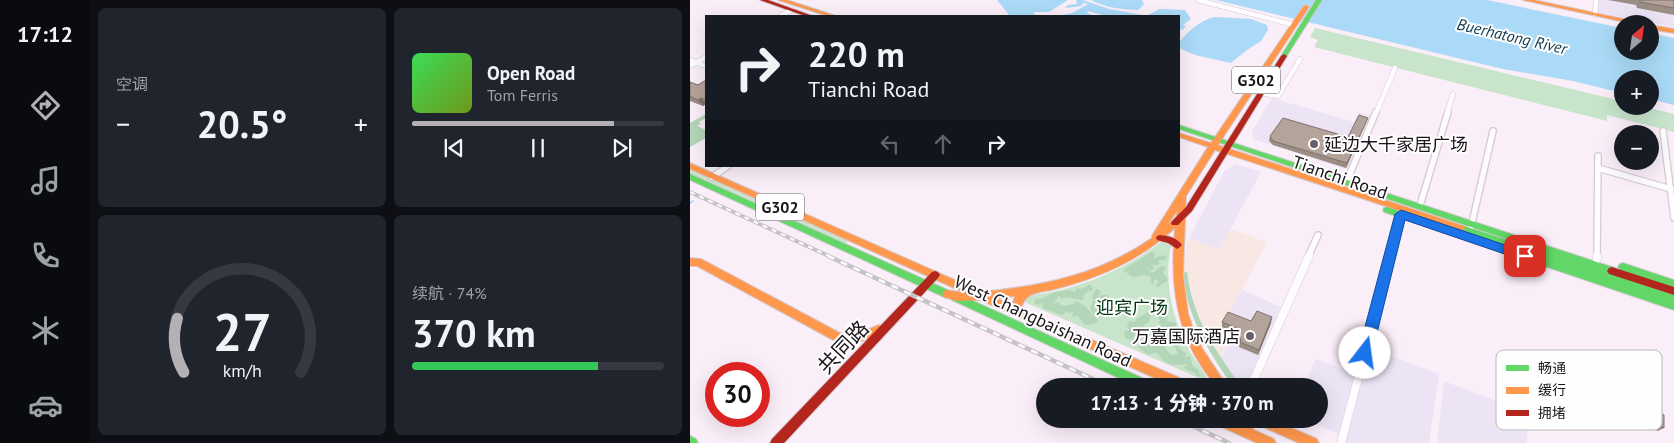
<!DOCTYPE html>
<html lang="zh">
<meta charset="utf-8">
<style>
:root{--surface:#171b24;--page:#20242c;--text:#f1f3f6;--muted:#9ea1a6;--line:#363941;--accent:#b3b1b6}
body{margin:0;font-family:"PT Sans","Noto Sans SC",sans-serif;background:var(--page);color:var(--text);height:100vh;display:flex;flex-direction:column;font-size:19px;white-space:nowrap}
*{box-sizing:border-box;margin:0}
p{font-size:16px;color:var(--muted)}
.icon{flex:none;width:28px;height:28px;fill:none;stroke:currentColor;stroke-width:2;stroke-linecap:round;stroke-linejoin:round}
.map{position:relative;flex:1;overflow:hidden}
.drawer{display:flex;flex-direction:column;gap:8px;padding:8px;background:#0d0f14;width:600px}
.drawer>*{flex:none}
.top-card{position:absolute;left:15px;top:15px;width:475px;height:152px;border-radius:0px;box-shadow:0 5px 20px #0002;background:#171b24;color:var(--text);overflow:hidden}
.needle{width:32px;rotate:29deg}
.buttons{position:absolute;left:924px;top:15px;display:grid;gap:10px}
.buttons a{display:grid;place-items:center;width:45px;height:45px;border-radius:50%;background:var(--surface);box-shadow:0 5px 20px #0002;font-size:25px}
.speed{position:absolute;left:15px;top:362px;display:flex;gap:10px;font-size:25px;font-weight:700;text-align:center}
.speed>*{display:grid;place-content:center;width:65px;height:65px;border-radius:50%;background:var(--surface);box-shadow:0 5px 20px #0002;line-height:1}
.speed .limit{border:8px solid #d22;background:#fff;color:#111}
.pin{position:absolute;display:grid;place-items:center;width:42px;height:42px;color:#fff;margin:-21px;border-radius:10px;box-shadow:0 2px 8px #0006}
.me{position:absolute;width:55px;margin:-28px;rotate:15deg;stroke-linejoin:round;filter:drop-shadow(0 0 4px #0008)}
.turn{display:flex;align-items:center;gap:18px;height:105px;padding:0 20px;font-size:22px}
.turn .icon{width:65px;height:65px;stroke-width:2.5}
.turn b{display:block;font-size:35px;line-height:42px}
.lanes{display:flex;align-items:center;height:48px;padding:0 20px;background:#0003;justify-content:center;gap:25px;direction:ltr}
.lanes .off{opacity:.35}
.big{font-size:38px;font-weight:800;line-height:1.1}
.drawer .widget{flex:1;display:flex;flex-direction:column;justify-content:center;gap:8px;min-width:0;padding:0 18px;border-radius:8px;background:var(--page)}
.drawer .dial{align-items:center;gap:0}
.dial svg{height:130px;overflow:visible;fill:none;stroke:var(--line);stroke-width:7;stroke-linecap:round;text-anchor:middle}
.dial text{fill:var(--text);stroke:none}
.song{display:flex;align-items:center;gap:15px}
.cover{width:60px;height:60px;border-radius:8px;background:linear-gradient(135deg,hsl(130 70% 55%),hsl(80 70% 35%))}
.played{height:5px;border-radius:2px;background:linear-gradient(90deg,var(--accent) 80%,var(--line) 80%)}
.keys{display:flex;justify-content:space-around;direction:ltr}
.heat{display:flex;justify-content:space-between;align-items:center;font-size:28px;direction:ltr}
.charge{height:8px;border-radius:4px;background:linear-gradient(90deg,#34c759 74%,var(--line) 0)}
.drawer .tiles{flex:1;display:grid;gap:8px;grid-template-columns:repeat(2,1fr)}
.trip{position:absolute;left:346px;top:378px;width:292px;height:50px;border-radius:25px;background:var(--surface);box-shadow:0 5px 20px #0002;font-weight:800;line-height:50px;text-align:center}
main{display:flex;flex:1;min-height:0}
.tabs{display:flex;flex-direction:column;width:90px;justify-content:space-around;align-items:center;background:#090b0e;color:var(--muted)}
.tabs .icon{width:35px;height:35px}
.tabs .current{color:var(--accent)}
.tabs b{font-size:22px;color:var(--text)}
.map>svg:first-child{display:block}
.commercial{fill:#ece4f5}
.industrial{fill:#f7e8e4}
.green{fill:#c8e4cb}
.forest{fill:#b3d5b8}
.water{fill:#aadaf7}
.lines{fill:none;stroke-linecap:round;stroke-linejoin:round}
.stream{stroke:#aadaf7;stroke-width:2}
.street-far2-casing{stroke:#d4cbd2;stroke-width:5.5}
.street-far1-casing{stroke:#d4cbd2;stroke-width:8}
.street-casing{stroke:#d4cbd2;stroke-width:9}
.fast-casing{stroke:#d4cbd2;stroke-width:2}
.slow-casing{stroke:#d4cbd2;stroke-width:2}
.jam-casing{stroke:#d4cbd2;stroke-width:2}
.street-far2{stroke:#fefcfe;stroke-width:4.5}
.street-far1{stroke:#fefcfe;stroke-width:5.5}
.street{stroke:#fefcfe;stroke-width:8}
.fast{fill:#63d668;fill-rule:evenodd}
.slow{fill:#ff974d;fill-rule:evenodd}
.jam{fill:#b3261e;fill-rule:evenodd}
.rail-far1-casing{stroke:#c6c3c6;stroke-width:4}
.rail-casing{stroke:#c6c3c6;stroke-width:4.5}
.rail-far1{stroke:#fefefe;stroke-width:2;stroke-dasharray:5;stroke-linecap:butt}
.rail{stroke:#fefefe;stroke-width:2.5;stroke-dasharray:7;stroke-linecap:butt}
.wall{fill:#9b8c84}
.shaded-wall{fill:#7e726c}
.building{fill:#b4a39a;stroke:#7e726c}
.route{fill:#1a73e8;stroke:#114b97}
.poi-dot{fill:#686068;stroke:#fefefe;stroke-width:2}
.labels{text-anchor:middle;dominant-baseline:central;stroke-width:4;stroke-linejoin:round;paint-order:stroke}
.far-water-label{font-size:16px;font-style:italic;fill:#0c394c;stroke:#fefefe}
.shield{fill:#fefefe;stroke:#5e5a5e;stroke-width:1}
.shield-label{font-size:16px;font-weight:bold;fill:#1a141a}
.poi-label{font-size:18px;fill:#1a141a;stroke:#fefefe;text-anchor:start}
.street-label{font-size:18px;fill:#1a141a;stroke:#fefefe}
.park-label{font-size:18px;fill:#00360f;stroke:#fefefe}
.near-street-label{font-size:21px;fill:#1a141a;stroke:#fefefe}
.key{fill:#fefefe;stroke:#bab8ba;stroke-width:1}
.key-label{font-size:14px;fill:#1a141a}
</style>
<main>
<nav class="tabs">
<b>17:12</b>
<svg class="icon current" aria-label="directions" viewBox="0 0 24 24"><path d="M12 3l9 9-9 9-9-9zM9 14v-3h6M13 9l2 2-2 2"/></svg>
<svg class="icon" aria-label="music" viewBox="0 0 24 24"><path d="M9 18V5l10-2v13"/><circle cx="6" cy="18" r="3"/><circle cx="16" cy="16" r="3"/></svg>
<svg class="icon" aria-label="phone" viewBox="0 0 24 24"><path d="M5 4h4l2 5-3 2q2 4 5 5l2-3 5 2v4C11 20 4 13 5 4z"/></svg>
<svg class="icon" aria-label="climate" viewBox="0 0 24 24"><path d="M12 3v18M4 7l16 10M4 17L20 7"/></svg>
<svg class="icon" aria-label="car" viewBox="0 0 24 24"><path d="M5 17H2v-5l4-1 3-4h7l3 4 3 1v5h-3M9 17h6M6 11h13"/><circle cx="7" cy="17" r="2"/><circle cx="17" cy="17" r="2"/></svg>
</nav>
<section class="drawer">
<div class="tiles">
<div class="widget"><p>空调</p>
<div class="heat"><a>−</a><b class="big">20.5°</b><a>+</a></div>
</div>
<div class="widget">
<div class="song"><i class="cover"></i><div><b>Open Road</b><p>Tom Ferris</p></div></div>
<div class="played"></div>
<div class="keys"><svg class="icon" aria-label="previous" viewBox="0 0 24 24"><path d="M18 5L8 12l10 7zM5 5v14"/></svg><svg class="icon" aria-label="pause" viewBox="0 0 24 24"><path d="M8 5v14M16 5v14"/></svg><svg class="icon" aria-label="next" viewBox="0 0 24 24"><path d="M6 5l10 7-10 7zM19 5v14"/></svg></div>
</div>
<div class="widget dial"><svg viewBox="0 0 100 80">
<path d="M14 69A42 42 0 1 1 86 69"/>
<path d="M14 69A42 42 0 0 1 10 36" stroke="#b3b1b6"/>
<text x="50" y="56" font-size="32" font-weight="700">27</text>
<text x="50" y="72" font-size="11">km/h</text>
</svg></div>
<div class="widget"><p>续航 · 74%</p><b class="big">370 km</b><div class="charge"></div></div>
</div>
</section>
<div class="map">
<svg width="984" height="443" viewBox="0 0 984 443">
<rect width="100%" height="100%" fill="#faeef8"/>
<path class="commercial" d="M 909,0 L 984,0 L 984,27 L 907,12 Z
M 582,98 L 664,122 L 669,112 L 681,116 L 659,170 L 563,139 L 562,131 Z
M 546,164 L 571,172 L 529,250 L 499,238 L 535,170 Z
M 552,290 L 591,307 L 557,386 L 550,385 L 531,359 L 542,336 L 530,331 Z
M 680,348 L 749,374 L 739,443 L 655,443 Z
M 625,359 L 666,374 L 649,434 L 614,419 L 630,419 L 630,386 L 616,386 Z
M 754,381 L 832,411 L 832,422 L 837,424 L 837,443 L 747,443 Z"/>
<path class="industrial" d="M 540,229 L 577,242 L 530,331 L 542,336 L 531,359 L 517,337 L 506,313 L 497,273 L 493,273 L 493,260 L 499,238 L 529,250 Z"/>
<path class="green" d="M 625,28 L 932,101 L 932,106 L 952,106 L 984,114 L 984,132 L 917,115 L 917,121 L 624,47 L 628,40 L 620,37 Z
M 0,170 L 157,240 L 158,242 L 155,243 L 0,173 Z
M 473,241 L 481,246 C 473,282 483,321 500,352 C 506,362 516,373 518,382 L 332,301 L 336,296 C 386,291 432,271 473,241 Z"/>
<path class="forest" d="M 16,114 L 16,118 L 9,122 L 11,124 L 7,126 L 16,130 L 16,138 L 0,147 L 0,123 Z
M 461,252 L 465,253 L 464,258 L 475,255 L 477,257 L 475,260 L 469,260 L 469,265 L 462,265 L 464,268 L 461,270 L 455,268 L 463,273 L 471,266 L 476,267 L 473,274 L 476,276 L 478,280 L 468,287 L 466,286 L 469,281 L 465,279 L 462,285 L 460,276 L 454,275 L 443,277 L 433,270 Z
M 497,272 C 503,319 524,348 550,385 L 548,386 L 543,386 C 519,353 496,315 493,273 Z
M 400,284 L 403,289 L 401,291 L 399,290 L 393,296 L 394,300 L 375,297 L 372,299 L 369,296 L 363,304 L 368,302 L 372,306 L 384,304 L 386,301 L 395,306 L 408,320 L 407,323 L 395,325 L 387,316 L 382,317 L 383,312 L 379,313 L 377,311 L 372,315 L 352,308 L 353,302 L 350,305 L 344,303 L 346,298 L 352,299 C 360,293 376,288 385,292 L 386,288 L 392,289 Z
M 406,289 L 411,291 L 408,298 L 410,302 L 415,302 L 410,298 L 411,295 L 417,295 L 419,297 L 419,306 L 417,307 L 419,308 L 419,311 L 411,311 L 415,316 L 412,318 L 403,314 L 400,307 L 404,300 L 402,296 Z
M 467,310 L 478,315 L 477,321 L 486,323 L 486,334 L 492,338 L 494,343 L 489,346 L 489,348 L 497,354 L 494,357 L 500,356 L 503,367 L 508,370 L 510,376 L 508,377 L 506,373 L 493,368 L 497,364 C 484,365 475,367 467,352 L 458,355 L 449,348 L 449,342 L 452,341 L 457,344 L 464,338 L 474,345 L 480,355 L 488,354 L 484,346 L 487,342 L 484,341 L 478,345 L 473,342 L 474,339 L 481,336 L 477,330 L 470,328 L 473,330 L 472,334 L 469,335 L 466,328 L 471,325 L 468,323 L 471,320 L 464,315 Z
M 458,312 L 462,314 L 458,323 L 453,325 L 458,330 L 457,333 L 446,333 L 442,340 L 435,338 L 434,332 L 440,330 L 437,327 L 439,321 L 445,322 L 446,319 Z"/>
<path class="water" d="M 307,0 L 378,0 L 359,12 L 343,12 L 346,16 L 320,16 Z
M 386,0 L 393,0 L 419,9 L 452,15 L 416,16 L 398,11 L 397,13 L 405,16 L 369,16 L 382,13 L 398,4 L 393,3 L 391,6 L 375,8 L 378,5 L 387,4 Z
M 401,0 L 452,0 L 454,4 L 448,10 C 431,9 416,8 401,0 Z
M 526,0 L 797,0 L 932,28 L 932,51 L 960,51 L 960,33 L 984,38 L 984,105 L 960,99 L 960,79 L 932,79 L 932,93 L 883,81 L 813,69 Z
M 470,9 L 495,10 L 501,19 L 493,25 L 496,26 L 492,30 L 489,29 L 489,16 L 456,16 Z
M 524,17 L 561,19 L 577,25 L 578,30 L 571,41 L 557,50 L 541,63 L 505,55 L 489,48 L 489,42 C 499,31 509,21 524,17 Z"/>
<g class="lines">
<path class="stream" d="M 0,203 L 3,201"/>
<defs>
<path id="street-far2" d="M 508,0 L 604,25
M 905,14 L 906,0
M 90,16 L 101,10
M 0,60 L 16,66
M 0,66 L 16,57
M 572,93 L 588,96 L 610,59
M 686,113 L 705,68
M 757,113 L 763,94"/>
<path id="street-far1" d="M 973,131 L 984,218
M 908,168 L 981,189
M 22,177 L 38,166
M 658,178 L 686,112
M 731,202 L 758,112
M 781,227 L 803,131
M 618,257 L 628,235
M 700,257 L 711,214
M 907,257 L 908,156"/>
<path id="street" d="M 907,259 L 907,256
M 561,386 L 619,256
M 651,443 L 700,256"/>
<path id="fast" d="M 626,0 L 632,0 L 596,57 L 592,57 L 591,56 Z
M 489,125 L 925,268 L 927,271 L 925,274 L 923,275 L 984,295 L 984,310 L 694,212 L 693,210 L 694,208 L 697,207 L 768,230 L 767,228 L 768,226 L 771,225 L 855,252 L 489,129 Z
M 0,174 L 260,291 L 262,294 L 265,293 L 268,294 L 461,382 L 462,386 L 446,386 L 262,300 L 260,297 L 257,298 L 254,297 L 0,180 Z
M 933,263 L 984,280 L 984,288 L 930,270 L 928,267 L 930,264 Z
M 0,436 L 6,439 L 8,443 L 0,443 Z"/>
<path id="slow" d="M 88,0 L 97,0 L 146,16 L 138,16 Z
M 833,0 L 844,0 L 957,24 L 944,24 Z
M 616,5 L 619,7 L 528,145 L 774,226 L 775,228 L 774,230 L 768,230 L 525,150 L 496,196 L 493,275 L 498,313 L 504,332 L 512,348 L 537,386 L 526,386 C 518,376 510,365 504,354 C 483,314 481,272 485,228 C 449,261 407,279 361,290 C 346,293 335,293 331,309 L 499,382 L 500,386 L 483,386 L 290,300 L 267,301 L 254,297 L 252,294 L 254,291 L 257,290 L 275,293 L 0,169 L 0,163 L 292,292 C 357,285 408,275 462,238 L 462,236 L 463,234 L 518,147 L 489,137 L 489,133 L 521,143 L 613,7 ZM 487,211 L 486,220 L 482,221 L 478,224 ZM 325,296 L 322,305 L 307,299 Z
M 960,25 L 984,29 L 984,33 L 960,29 Z
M 0,258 L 11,259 L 150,333 L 169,333 L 189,325 L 193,327 L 194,330 L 193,333 C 178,339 162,347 145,341 L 7,266 L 0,266 Z
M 521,419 L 540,419 L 546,422 L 545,419 L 557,419 L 564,430 L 584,439 L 586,443 L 567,443 L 523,423 Z
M 562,419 L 581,419 L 627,439 L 629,443 L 609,443 L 564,423 Z"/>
<path id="jam" d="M 70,0 L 78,0 L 123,16 L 115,16 Z
M 594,54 L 597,56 L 502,211 L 488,225 L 482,225 L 481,223 L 482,221 L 496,207 L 591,56 Z
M 470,235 C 479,236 486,237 492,245 L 490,247 L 487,249 L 478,243 L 467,240 L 466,238 L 467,236 Z
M 922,267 L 984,287 L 984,295 L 919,274 L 917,271 L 919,268 Z
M 245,271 L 248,272 L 250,275 L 248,278 L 94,443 L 80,443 L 82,439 L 242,272 Z"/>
</defs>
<use href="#street-far2" class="street-far2-casing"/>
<use href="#street-far1" class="street-far1-casing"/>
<use href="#street" class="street-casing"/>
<use href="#fast" class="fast-casing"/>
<use href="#slow" class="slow-casing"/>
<use href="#jam" class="jam-casing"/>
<use href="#street-far2" class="street-far2"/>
<use href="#street-far1" class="street-far1"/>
<use href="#street" class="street"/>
<use href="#fast" class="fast"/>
<use href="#slow" class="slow"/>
<use href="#jam" class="jam"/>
<defs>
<path id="rail-far1" d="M 0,192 L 141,257"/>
<path id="rail" d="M 138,256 L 418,386
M 487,419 L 539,443"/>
</defs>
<use href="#rail-far1" class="rail-far1-casing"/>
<use href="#rail" class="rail-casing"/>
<use href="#rail-far1" class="rail-far1"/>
<use href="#rail" class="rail"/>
</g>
<path class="wall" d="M 918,0 L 984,0 L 984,15 L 947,8 L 946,5 Z
M 16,80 L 16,104 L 13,106 L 0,101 L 0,82 L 8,85 Z
M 676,122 L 656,168 L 583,145 L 579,141 L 580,136 L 658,137 Z
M 561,321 L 581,323 L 568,355 L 549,347 L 549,345 L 547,343 L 547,339 L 543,337 L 544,333 L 532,328 L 532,322 Z
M 939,401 L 974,428 L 968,431 L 933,417 L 933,405 Z"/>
<path class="shaded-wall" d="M 11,98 L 16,104 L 13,106 L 8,100 Z
M 678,118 L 676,122 L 656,168 L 657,163 Z
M 582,317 L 581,323 L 568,355 L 569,350 Z"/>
<path class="building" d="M 950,0 L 984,0 L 984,8 L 950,2 Z
M 16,80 L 16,100 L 11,98 L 8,100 L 0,96 L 0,82 L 8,85 Z
M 669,115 L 678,118 L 657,163 L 583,141 L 580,136 L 593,118 L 658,137 Z
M 567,311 L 582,317 L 569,350 L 550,342 L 551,339 L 548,338 L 550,334 L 544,332 L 546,328 L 532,322 L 538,312 L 561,321 Z
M 939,401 L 974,415 L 974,428 L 938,413 Z"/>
<path class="route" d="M 711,210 L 839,253 L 841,256 L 839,259 L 835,261 L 715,220 L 682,353 L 680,357 L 675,359 L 670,357 L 668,353 L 705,214 Z"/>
<g class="poi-dot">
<circle cx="624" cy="144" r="5"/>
<circle cx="560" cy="336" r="5"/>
</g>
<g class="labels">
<g class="far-water-label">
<text transform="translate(822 36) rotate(13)">Buerhatong River</text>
</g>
<g class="shield">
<rect x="542" y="66.5" width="48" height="27" rx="4"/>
<rect x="66" y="193.5" width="48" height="27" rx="4"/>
</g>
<g class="shield-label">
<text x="566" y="80">G302</text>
<text x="90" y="207">G302</text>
</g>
<g class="poi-label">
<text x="634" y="144">延边大千家居广场</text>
<text x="550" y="336" text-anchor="end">万嘉国际酒店</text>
</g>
<g class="street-label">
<text transform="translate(650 177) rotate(19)">Tianchi Road</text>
<text transform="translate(353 321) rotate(25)">West Changbaishan Road</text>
</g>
<g class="park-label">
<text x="442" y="307">迎宾广场</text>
</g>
<g class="near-street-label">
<text transform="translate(153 347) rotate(-47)">共同路</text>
</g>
</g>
<rect x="806" y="350" width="166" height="80" rx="8" class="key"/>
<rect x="816" y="365" width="23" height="6" fill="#63d668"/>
<rect x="816" y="387" width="23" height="7" fill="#ff974d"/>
<rect x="816" y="410" width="23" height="6" fill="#b3261e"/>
<g class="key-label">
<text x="848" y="373">畅通</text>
<text x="848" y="395">缓行</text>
<text x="848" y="418">拥堵</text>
</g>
</svg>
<div class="buttons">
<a><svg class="needle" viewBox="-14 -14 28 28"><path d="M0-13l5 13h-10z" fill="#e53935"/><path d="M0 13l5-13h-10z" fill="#9ea1a6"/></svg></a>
<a>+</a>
<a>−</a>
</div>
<div class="speed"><div class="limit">30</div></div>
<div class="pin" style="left:835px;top:256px;background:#d93025"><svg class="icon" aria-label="arrive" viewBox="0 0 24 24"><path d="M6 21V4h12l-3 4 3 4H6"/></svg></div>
<svg class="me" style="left:675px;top:353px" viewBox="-20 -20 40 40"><circle r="19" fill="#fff"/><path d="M0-13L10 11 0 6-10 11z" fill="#1a73e8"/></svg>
<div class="trip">17:13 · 1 分钟 · 370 m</div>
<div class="top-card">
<div class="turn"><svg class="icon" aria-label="right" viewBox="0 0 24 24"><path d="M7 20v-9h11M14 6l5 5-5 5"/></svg><div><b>220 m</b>Tianchi Road</div></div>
<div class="lanes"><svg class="icon off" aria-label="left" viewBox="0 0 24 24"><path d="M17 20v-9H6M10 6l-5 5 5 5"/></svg><svg class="icon off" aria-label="ahead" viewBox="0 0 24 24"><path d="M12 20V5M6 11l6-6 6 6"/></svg><svg class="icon" aria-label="right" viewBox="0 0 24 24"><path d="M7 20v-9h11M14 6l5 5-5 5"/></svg></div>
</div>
</div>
</main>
